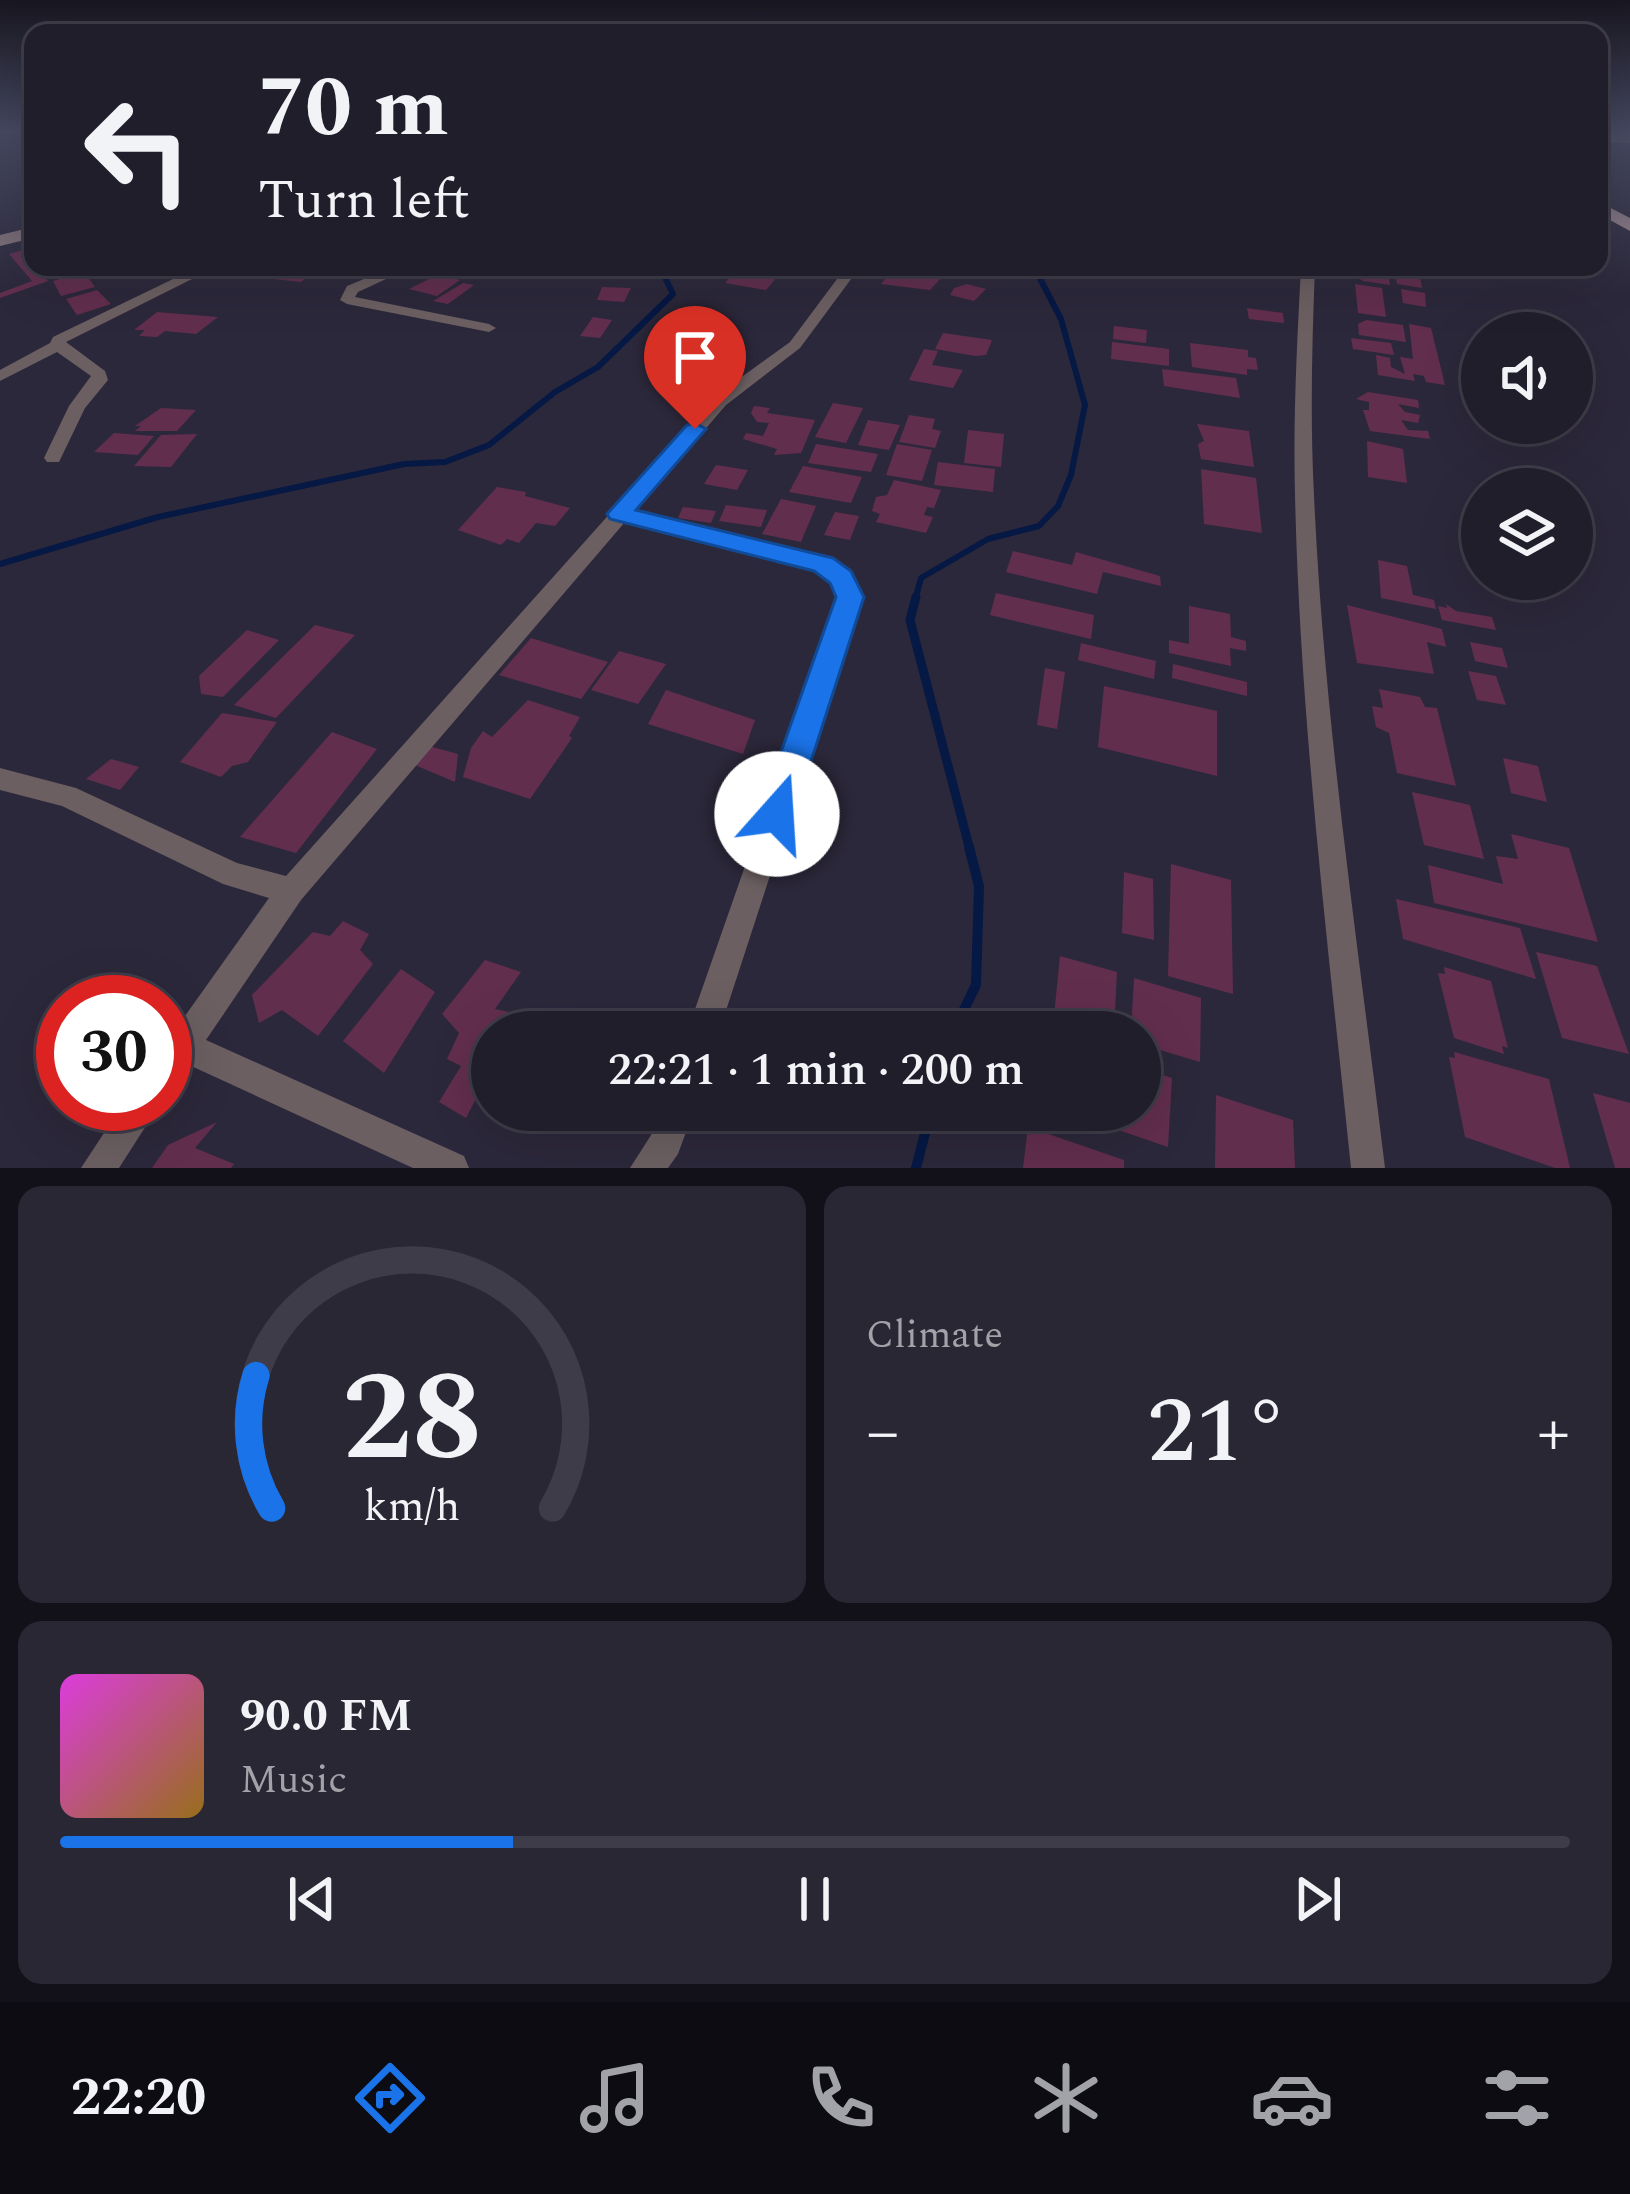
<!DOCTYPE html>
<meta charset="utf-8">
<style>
:root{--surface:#211e2c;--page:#292734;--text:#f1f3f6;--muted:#a2a2a9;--line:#3e3c48;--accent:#1a73e8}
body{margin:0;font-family:Spectral,serif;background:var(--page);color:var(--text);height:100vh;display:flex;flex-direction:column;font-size:45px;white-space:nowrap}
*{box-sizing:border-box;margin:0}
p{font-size:39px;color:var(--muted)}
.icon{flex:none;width:66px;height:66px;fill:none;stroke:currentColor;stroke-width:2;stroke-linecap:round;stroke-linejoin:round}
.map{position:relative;height:1168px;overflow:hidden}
.sheet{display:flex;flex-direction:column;gap:18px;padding:18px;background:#121018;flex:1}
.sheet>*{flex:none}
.guide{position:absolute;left:24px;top:24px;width:1584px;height:252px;border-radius:24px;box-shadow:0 12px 48px #0002,0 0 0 3px var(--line);background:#211e2c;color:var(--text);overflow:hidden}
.controls{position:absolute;left:1461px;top:312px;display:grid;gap:24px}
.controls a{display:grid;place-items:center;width:132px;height:132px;border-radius:50%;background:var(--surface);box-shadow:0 12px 48px #0002,0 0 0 3px var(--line);font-size:60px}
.speed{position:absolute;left:36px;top:975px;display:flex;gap:24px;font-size:60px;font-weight:700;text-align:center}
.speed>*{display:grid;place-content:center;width:156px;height:156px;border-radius:50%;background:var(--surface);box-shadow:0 12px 48px #0002,0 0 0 3px var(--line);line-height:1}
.speed .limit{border:18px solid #d22;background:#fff;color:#111}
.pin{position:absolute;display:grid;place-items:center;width:102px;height:102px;color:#fff;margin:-123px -51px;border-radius:50% 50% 50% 0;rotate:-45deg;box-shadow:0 0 12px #0007}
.pin .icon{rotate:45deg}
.me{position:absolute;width:132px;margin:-66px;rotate:19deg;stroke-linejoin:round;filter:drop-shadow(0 0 9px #0008)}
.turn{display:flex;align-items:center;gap:42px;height:252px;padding:0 36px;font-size:54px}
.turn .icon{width:156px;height:156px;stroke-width:2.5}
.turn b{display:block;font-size:84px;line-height:102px}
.big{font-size:90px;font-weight:600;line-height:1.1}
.sheet .tile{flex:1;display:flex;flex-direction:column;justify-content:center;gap:18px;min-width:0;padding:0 42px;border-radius:24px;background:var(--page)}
.sheet .dial{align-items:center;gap:0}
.dial svg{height:312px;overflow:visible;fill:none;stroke:var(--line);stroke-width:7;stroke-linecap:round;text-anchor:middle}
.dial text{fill:var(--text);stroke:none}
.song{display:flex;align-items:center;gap:36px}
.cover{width:144px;height:144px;border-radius:18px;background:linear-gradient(135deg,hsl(300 70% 55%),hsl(40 70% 35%))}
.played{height:12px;border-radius:6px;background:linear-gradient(90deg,var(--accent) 30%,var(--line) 30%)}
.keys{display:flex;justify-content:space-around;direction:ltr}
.heat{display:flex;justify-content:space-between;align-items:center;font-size:66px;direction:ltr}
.sheet .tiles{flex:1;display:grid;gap:18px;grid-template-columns:1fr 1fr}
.tile:last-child{grid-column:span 2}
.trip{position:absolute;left:471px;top:1011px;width:690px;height:120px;border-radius:60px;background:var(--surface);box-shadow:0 12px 48px #0002,0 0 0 3px var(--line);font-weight:600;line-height:120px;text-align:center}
.tab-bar{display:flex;height:192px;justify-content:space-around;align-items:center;background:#0d0c12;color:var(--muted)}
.tab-bar .icon{width:84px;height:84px}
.tab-bar .active{color:var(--accent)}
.tab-bar b{font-size:54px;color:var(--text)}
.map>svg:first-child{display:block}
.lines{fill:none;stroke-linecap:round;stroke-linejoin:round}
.stream-far2{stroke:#061844;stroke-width:6}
.stream-far1{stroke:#061844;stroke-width:9}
.stream{stroke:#061844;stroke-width:10}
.building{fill:#622e4e}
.street{fill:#6b5f61;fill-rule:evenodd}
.secondary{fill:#8e7b7f;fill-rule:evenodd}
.primary{fill:#a99196;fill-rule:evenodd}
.route{fill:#1a73e8;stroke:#114b97;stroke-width:3}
</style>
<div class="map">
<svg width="1630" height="1168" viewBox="0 0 1630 1168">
<rect width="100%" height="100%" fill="#2c283b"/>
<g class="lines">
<path class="stream-far2" d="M 0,564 L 158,517 L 404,464 L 445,462 L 489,445 L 555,392 L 598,367 L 673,294 L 660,267
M 915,600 L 921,578 L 988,539 L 1039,526 L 1058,506 L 1071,475 L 1085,405 L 1061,319 L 1034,267"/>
<path class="stream-far1" d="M 916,597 L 910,620 L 970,850"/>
<path class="stream" d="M 953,1032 L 976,985 L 979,886 L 969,847
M 916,1168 L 931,1110"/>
</g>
<path class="building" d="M 23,250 L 48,281 L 0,298 L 0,293 L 32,281 L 9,254 Z
M 277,267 L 321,267 L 301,282 L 264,278 Z
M 446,267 L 498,267 L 482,279 L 439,272 Z
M 740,267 L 764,267 L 783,270 L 766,290 L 725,283 Z
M 884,267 L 915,271 L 940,279 L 930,290 L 881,284 L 890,273 Z
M 1360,267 L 1375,267 L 1376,277 L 1389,279 L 1390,285 L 1363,281 L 1355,276 Z
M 1394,267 L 1419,270 L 1422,288 L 1397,284 Z
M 84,272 L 95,287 L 61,296 L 53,281 Z
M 437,275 L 460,280 L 437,296 L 409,289 Z
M 463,283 L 474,285 L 448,304 L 433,301 Z
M 967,284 L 986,289 L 974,301 L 950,295 L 954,288 Z
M 1355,284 L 1382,288 L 1386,317 L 1358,313 Z
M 602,287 L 631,288 L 624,302 L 597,300 Z
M 1401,289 L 1425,293 L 1426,307 L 1403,303 Z
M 97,290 L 111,304 L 77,315 L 66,299 Z
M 1247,308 L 1283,313 L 1284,323 L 1249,319 Z
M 157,312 L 218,317 L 196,334 L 165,331 L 157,337 L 139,336 L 145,330 L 134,330 Z
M 593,317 L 612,320 L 600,338 L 580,336 Z
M 1366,320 L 1403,325 L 1406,342 L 1359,335 L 1358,324 Z
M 1409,324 L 1431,328 L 1445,385 L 1426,382 L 1424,376 L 1413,374 L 1415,381 L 1378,375 L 1376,355 L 1390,358 L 1391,367 L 1405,374 L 1400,357 L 1413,359 Z
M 1114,326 L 1147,330 L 1146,343 L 1113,339 Z
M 943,333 L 992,340 L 986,355 L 975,356 L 935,349 Z
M 1351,338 L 1391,343 L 1394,355 L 1353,349 Z
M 1112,342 L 1169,349 L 1169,366 L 1111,359 Z
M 1190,343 L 1248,350 L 1248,357 L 1256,358 L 1258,370 L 1247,369 L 1247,375 L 1192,367 Z
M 924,349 L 938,351 L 932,365 L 963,370 L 953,388 L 909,380 Z
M 1162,369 L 1236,378 L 1240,398 L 1164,386 Z
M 1368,392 L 1418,400 L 1419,408 L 1398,404 L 1405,412 L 1420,415 L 1418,423 L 1401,420 L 1408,430 L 1428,431 L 1430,439 L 1370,431 L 1363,410 L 1369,410 L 1369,402 L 1356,399 Z
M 833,403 L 863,408 L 846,443 L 815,437 Z
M 754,406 L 770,408 L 767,413 L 815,420 L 801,453 L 774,455 L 777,449 L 743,439 L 746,433 L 763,436 L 769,423 L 757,422 L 751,413 Z
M 161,408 L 196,410 L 177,431 L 135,431 L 141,426 L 135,426 Z
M 909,415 L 935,419 L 932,429 L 941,431 L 935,448 L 899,442 Z
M 868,420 L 900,425 L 889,450 L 858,445 Z
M 1197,424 L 1249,431 L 1254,467 L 1201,459 L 1198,444 L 1204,441 Z
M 968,430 L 1004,434 L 1001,467 L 964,463 Z
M 114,433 L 154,436 L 138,455 L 94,452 Z
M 197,434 L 171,467 L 134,466 L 161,435 Z
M 1367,441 L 1403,449 L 1407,483 L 1368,477 Z
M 816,444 L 878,454 L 871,472 L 808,463 Z
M 897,444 L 932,450 L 922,481 L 886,475 Z
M 938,462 L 995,469 L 993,492 L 934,485 Z
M 716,465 L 748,470 L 737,490 L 704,484 Z
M 803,466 L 862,477 L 851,503 L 789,492 Z
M 1201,469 L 1256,478 L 1262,533 L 1204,524 Z
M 894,480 L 941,490 L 934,508 L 927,507 L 924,515 L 933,517 L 926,533 L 876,522 L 880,514 L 872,511 L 876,497 L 887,495 Z
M 497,487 L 526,492 L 525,496 L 570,508 L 555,526 L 536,523 L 519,543 L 507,539 L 501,545 L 458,530 Z
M 781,499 L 816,506 L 801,542 L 762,534 Z
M 726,505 L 767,510 L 761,527 L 719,521 Z
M 683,507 L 716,511 L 711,523 L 678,518 Z
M 835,512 L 859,516 L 850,540 L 824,535 Z
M 1013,551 L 1072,565 L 1076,552 L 1160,576 L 1161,586 L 1103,572 L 1097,594 L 1006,572 Z
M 1378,560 L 1407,566 L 1413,595 L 1434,600 L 1436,609 L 1381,598 Z
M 996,593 L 1094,615 L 1091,639 L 990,615 Z
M 1446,604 L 1456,611 L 1492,617 L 1496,630 L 1442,620 L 1438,606 L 1447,608 Z
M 1347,605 L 1442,629 L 1446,647 L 1427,642 L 1434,674 L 1357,663 Z
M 1189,606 L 1230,614 L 1231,637 L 1246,641 L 1246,651 L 1230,648 L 1231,666 L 1169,653 L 1169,640 L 1189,644 Z
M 315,625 L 355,635 L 276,718 L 234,705 Z
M 247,630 L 279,640 L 223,697 L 201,694 L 199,676 Z
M 531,638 L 608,662 L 581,699 L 499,675 Z
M 1470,642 L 1502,648 L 1508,668 L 1475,661 Z
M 1081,643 L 1156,661 L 1154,679 L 1078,660 Z
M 619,651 L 666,664 L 638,704 L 591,690 Z
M 1173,664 L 1247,682 L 1247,696 L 1172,678 Z
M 1045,668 L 1065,672 L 1057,729 L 1037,725 Z
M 1468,671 L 1496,676 L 1506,705 L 1477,700 Z
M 1104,686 L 1217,711 L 1217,776 L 1098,747 Z
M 1379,689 L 1420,697 L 1425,707 L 1437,708 L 1456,786 L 1397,773 L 1389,733 L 1376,727 L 1372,706 L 1383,708 Z
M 666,690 L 755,720 L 743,754 L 648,724 Z
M 528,700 L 580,717 L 569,736 L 572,738 L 530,799 L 463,777 L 471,748 L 483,731 L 492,737 Z
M 222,713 L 277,722 L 248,762 L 232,766 L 221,777 L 180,762 Z
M 332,732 L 377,749 L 296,853 L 240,837 Z
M 429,746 L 458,754 L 455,782 L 415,765 Z
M 1503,758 L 1538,766 L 1547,802 L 1511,793 Z
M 111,759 L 139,767 L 120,790 L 86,779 Z
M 1412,792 L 1470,805 L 1484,859 L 1424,845 Z
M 1511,834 L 1569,848 L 1598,942 L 1434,903 L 1428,865 L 1503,884 L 1496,856 L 1518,859 Z
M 1171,864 L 1231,880 L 1233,994 L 1168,976 Z
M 1124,872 L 1153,879 L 1154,940 L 1122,933 Z
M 1396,899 L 1520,928 L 1536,979 L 1403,939 Z
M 343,921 L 369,934 L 360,950 L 373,964 L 318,1036 L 282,1010 L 259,1023 L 252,995 L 313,932 L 330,936 Z
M 1536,952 L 1597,966 L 1629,1054 L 1562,1038 Z
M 1060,956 L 1117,972 L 1114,1032 L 1054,1016 Z
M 485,960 L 521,972 L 495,1009 L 543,1019 L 536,1032 L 492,1032 L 492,1084 L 485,1081 L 466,1118 L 439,1102 L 461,1066 L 447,1059 L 459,1033 L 442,1014 Z
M 1444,967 L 1491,981 L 1508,1048 L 1502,1046 L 1504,1054 L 1454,1038 L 1438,973 L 1445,974 Z
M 401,969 L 435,992 L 384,1073 L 343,1041 Z
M 1134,978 L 1201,998 L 1200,1062 L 1140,1044 L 1140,1032 L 1131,1032 Z
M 1454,1052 L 1549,1079 L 1570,1168 L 1555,1168 L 1465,1137 L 1449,1057 L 1455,1058 Z
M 1140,1068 L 1172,1078 L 1168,1147 L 1095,1122 L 1096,1110 L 1140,1110 Z
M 1593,1093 L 1630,1103 L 1630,1168 L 1615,1168 Z
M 1216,1095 L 1293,1120 L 1295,1168 L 1215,1168 Z
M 217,1122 L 195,1148 L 234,1164 L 231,1168 L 152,1168 L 168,1145 Z
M 1028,1127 L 1124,1160 L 1124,1168 L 1023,1168 Z"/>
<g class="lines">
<path class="street" d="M 198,267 L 216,267 L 66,342 L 105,371 L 108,380 L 85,408 L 59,462 L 47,462 L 44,458 L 69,406 L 91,376 L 57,352 L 0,381 L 0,370 L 50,343 L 53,337 Z
M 393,267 L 412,267 L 358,292 L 355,297 L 489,324 L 496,328 L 489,332 L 347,304 L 340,300 L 347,286 Z
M 846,267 L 860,267 L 800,348 L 726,405 L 634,512 L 830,560 L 849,572 L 861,597 L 719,1032 L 687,1032 L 839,597 L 833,581 L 816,570 L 625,522 L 301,900 L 206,1040 L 464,1156 L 469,1168 L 413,1168 L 189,1065 L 177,1084 L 165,1088 L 165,1044 L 269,898 L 223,884 L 62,806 L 0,790 L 0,768 L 76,788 L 237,863 L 286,876 L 714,397 L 790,342 Z
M 1301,267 L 1315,267 C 1312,343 1310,419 1314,495 C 1324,721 1358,944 1385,1168 L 1351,1168 C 1328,944 1300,720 1295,495 C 1293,419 1297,343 1301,267 Z
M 123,1104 L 160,1104 L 119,1168 L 81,1168 Z
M 660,1110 L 694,1110 L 678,1154 L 668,1168 L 630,1168 L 653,1132 Z"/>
<path class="secondary" d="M 1599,134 L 1630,135 L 1630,143 L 1599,142 Z
M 33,227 L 33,238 L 0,246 L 0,235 Z"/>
<path class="primary" d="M 1599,202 L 1630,218 L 1630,231 L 1599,214 Z"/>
</g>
<linearGradient id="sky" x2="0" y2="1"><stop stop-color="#181620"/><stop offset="0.45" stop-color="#454860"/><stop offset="1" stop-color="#454860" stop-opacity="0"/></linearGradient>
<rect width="1630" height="294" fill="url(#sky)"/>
<path class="route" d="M 695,423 L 706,429 L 636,510 L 833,558 L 851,571 L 864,597 L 794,814 L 789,825 L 777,830 L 765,825 L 759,814 L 836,597 L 830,583 L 814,571 L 610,519 L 607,514 L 687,425 Z"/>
</svg>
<div class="controls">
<a><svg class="icon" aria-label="sound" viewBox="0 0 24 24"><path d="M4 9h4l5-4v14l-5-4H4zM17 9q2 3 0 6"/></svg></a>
<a><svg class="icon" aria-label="layers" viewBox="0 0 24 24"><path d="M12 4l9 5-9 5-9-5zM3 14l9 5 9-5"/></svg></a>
</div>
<div class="speed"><div class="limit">30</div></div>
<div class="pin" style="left:695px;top:429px;background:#d93025"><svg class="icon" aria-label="arrive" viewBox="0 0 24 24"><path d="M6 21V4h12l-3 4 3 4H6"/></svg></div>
<svg class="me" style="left:777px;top:814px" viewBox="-20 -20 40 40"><circle r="19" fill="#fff"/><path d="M0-13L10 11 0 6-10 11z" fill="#1a73e8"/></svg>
<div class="trip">22:21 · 1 min · 200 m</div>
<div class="guide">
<div class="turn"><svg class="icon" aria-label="left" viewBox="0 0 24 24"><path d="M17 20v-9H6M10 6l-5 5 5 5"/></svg><div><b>70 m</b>Turn left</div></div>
</div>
</div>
<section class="sheet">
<div class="tiles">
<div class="tile dial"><svg viewBox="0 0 100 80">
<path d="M14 69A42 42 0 1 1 86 69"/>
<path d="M14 69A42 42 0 0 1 10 35" stroke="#1a73e8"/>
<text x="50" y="56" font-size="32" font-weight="700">28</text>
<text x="50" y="72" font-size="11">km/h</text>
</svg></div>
<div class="tile"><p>Climate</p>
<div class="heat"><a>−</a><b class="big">21°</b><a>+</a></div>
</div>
<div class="tile">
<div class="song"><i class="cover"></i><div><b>90.0 FM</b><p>Music</p></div></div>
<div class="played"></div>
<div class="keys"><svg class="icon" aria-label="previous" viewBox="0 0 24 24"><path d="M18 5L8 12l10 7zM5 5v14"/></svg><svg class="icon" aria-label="pause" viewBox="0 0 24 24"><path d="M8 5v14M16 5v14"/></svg><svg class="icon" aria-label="next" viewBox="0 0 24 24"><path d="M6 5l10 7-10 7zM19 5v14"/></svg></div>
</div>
</div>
</section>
<nav class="tab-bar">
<b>22:20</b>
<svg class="icon active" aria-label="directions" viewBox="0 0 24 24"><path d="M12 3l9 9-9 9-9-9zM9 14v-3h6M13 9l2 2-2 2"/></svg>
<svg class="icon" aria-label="music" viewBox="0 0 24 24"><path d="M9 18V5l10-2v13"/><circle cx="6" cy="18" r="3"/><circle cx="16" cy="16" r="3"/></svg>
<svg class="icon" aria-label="phone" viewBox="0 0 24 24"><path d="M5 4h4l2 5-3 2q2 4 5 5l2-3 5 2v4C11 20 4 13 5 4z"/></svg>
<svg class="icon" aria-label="climate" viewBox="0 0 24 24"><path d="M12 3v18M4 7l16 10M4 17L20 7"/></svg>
<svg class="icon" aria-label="car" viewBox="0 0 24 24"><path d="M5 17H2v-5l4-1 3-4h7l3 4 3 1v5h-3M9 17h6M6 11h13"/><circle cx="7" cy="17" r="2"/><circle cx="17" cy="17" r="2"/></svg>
<svg class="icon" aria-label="filters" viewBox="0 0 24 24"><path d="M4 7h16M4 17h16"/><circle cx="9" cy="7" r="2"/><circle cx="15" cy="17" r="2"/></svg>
</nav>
